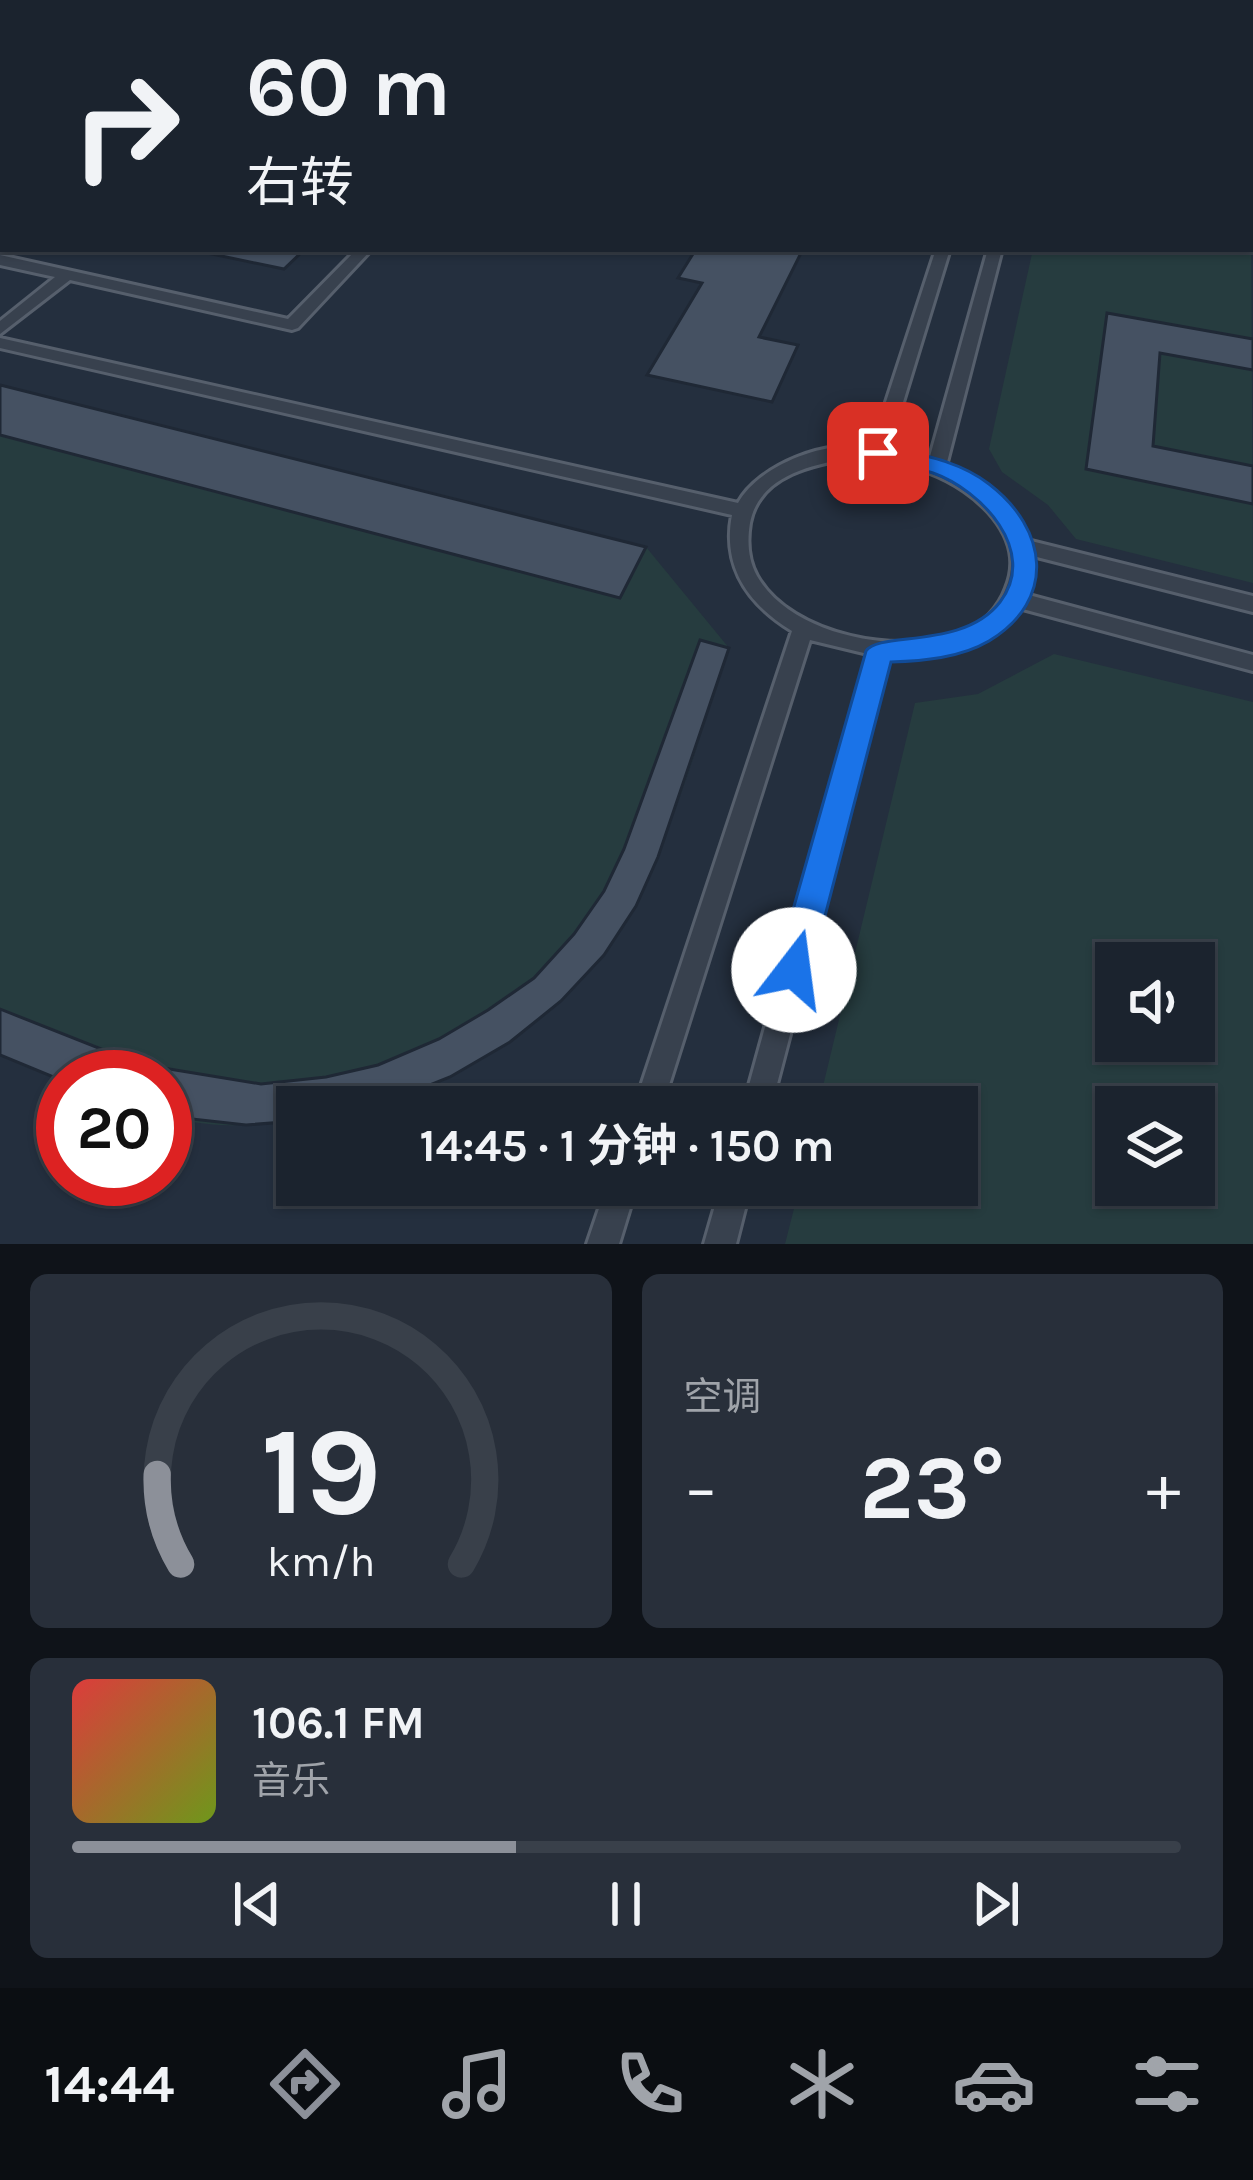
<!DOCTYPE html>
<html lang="zh">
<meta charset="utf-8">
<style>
:root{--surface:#1b232e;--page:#282f3a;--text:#f1f3f6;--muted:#a0a4aa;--line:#39404a;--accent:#8c9099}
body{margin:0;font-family:Karla,"Noto Sans SC",sans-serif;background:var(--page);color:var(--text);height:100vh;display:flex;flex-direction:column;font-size:45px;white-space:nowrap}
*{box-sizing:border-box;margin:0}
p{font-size:39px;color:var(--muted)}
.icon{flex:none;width:66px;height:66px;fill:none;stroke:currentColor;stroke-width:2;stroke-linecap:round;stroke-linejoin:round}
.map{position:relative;height:1244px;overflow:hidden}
.panel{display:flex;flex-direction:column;gap:30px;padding:30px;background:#0f1319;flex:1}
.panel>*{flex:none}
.banner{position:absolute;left:0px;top:0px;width:1254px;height:252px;box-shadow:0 3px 9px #0004,0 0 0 3px var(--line);background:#1b232e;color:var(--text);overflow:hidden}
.fabs{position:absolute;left:1095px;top:942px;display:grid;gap:24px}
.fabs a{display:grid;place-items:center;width:120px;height:120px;border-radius:0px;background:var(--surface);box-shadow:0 3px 9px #0004,0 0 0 3px var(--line);font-size:60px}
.speed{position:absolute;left:36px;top:1050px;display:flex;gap:24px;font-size:60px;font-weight:700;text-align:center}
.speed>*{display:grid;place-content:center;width:156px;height:156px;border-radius:50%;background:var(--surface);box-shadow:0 3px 9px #0004,0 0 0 3px var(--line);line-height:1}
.speed .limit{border:18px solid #d22;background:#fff;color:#111}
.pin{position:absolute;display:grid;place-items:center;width:102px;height:102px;color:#fff;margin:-51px;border-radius:24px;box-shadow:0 6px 18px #0006}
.me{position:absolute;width:132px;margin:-66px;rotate:15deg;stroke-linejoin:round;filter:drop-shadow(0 0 9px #0008)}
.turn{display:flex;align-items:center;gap:42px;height:252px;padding:0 48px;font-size:54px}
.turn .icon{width:156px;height:156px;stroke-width:2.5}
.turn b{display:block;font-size:84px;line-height:102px}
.big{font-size:90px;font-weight:700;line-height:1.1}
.panel .widget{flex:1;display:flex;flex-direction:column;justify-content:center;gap:18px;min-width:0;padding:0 42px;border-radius:18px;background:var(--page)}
.panel .dial{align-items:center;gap:0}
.dial svg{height:312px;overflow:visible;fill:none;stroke:var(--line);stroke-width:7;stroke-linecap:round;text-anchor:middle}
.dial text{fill:var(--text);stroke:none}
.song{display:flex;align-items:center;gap:36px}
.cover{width:144px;height:144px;border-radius:18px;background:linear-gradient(135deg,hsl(0 70% 55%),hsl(80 70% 35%))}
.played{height:12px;border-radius:6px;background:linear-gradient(90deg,var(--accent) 40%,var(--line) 40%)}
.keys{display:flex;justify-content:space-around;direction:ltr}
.heat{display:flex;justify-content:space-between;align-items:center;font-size:66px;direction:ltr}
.panel .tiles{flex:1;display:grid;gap:30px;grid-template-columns:1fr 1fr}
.widget:last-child{grid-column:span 2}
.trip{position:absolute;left:276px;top:1086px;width:702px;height:120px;border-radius:0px;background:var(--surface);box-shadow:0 3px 9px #0004,0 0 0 3px var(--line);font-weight:700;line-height:120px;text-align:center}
.dock{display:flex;height:192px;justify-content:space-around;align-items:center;background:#0b0e12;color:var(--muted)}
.dock .icon{width:84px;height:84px}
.dock .on{color:var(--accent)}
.dock b{font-size:54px;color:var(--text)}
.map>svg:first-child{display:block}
.green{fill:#263c3f;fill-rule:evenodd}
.building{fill:#455162;stroke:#1f2835;stroke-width:3}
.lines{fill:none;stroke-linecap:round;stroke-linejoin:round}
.lane-casing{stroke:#565f6c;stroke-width:6}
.lane{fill:#38414e;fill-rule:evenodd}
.route{fill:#1a73e8;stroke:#114b97;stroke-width:3}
</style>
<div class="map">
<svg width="1253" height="1244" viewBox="0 0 1253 1244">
<rect width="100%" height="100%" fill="#242f3e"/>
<path class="green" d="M 1251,213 L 1253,583 L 1076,539 L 1048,505 L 1002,472 L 989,449 L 1033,249 L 1251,249 Z
M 0,385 L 646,547 L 729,648 C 672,815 646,963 481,1059 C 449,1078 410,1099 372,1106 C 348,1110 323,1104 299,1107 C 281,1109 265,1122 247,1124 C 223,1128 188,1122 165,1116 L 165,1077 L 63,1077 L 63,1081 L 0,1055 Z
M 1054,654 L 1253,702 L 1253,1244 L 785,1244 L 800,1185 L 957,1185 L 957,1107 L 818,1107 L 915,703 L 978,694 ZM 1194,963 L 1194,1041 L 1116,1041 L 1116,963 ZM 1194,1107 L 1194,1185 L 1116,1185 L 1116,1107 Z"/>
<path class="building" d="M 626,0 L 768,0 L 789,3 L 648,3 Z
M 1137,0 L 1253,0 L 1253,41 L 1251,3 Z
M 188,249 L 305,249 L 284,269 Z
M 696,249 L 803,249 L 759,337 L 798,345 L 772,402 L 647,375 L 702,283 L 678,278 Z
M 1107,313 L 1253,339 L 1253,370 L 1160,353 L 1153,446 L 1253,466 L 1253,504 L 1086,469 Z
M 0,385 L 646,547 L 620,598 L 0,435 Z
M 700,640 L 729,648 L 658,857 L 636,906 L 604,955 L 561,1001 L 510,1042 L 450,1077 L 385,1103 L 297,1107 L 297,1121 L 246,1125 L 165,1116 L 165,1077 L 63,1077 L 63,1081 L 0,1055 L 0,1009 L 139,1064 L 261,1084 L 326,1077 L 378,1065 L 439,1039 L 488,1010 L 534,978 L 574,934 L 604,891 L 624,849 Z"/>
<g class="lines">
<defs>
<path id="lane" d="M 1021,0 L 1031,0 L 1030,3 L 1020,3 Z
M 1062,0 L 1072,0 L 1071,3 L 1061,3 Z
M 0,29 L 3,29 L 3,35 L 0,35 Z
M 1253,107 L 1253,116 L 1251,117 L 1251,108 Z
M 1251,190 L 1253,190 L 1253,202 L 1251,202 Z
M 357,249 L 372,249 L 298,328 L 292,330 L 70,280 L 0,334 L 0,321 L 55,277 L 0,265 L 0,255 L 288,319 Z
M 936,249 L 950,249 L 888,451 L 929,460 L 988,249 L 1002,249 L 946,466 L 995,493 L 1027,540 L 1253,596 L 1253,612 L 1029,555 L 1033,574 L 1025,594 L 1253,655 L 1253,671 L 1019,608 C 995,651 934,660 889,656 L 771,1107 L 743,1107 L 868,654 L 810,640 L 662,1107 L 634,1107 L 792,631 C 748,604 722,567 732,515 L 0,348 L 0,338 L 738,503 C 759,465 828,438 871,448 ZM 859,457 C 882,462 908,464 930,473 C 975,490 1028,536 1006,588 C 999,607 983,625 963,632 C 902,656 792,637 757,576 C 748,560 747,541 750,523 C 759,474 817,463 859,457 Z
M 607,1185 L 637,1185 L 619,1244 L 587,1244 Z
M 721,1185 L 751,1185 L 736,1244 L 704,1244 Z"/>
</defs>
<use href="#lane" class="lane-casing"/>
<use href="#lane" class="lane"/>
</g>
<path class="route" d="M 878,445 C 916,454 957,459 989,484 C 1048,529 1057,600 989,641 C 960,658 923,661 891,662 L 811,970 L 806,982 L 794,987 L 781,982 L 776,970 L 866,651 C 879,631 963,650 1000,602 C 1039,551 981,490 933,473 C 913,466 890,464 869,458 L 869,447 Z"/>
</svg>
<div class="fabs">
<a><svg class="icon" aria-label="sound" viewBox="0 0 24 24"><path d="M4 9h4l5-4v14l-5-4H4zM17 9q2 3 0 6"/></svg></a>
<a><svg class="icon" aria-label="layers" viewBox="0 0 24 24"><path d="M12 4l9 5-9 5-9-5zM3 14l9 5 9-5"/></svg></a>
</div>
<div class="speed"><div class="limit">20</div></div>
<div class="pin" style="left:878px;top:453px;background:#d93025"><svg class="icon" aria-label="arrive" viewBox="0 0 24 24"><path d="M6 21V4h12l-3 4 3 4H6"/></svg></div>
<svg class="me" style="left:794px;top:970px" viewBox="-20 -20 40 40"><circle r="19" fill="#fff"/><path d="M0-13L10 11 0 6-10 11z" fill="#1a73e8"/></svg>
<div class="trip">14:45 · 1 分钟 · 150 m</div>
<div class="banner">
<div class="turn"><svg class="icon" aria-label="right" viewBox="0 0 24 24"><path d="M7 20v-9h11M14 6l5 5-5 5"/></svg><div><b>60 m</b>右转</div></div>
</div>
</div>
<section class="panel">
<div class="tiles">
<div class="widget dial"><svg viewBox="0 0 100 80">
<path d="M14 69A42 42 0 1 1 86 69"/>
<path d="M14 69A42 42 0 0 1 8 46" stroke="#8c9099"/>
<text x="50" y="56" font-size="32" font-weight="700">19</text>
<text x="50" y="72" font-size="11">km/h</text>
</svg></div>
<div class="widget"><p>空调</p>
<div class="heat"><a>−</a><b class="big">23°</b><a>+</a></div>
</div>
<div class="widget">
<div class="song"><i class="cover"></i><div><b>106.1 FM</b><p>音乐</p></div></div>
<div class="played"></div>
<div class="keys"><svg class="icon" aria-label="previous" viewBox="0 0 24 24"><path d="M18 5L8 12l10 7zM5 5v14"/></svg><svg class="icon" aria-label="pause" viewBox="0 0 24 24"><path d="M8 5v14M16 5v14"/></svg><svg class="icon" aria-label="next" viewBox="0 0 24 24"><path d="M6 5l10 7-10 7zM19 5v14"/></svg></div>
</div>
</div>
</section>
<nav class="dock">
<b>14:44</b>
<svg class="icon on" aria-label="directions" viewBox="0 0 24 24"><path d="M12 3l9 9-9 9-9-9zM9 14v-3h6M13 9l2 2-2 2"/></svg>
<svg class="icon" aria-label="music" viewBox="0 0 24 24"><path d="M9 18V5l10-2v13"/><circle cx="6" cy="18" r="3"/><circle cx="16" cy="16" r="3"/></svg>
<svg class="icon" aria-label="phone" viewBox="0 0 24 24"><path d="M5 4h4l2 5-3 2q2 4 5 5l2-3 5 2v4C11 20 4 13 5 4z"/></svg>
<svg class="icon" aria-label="climate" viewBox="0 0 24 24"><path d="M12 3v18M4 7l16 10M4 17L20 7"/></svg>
<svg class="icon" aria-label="car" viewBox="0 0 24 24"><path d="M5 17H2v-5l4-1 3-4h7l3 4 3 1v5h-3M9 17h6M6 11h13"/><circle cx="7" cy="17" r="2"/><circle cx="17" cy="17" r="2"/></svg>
<svg class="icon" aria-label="filters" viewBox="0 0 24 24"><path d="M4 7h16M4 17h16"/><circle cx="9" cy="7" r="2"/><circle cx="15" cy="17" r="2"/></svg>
</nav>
